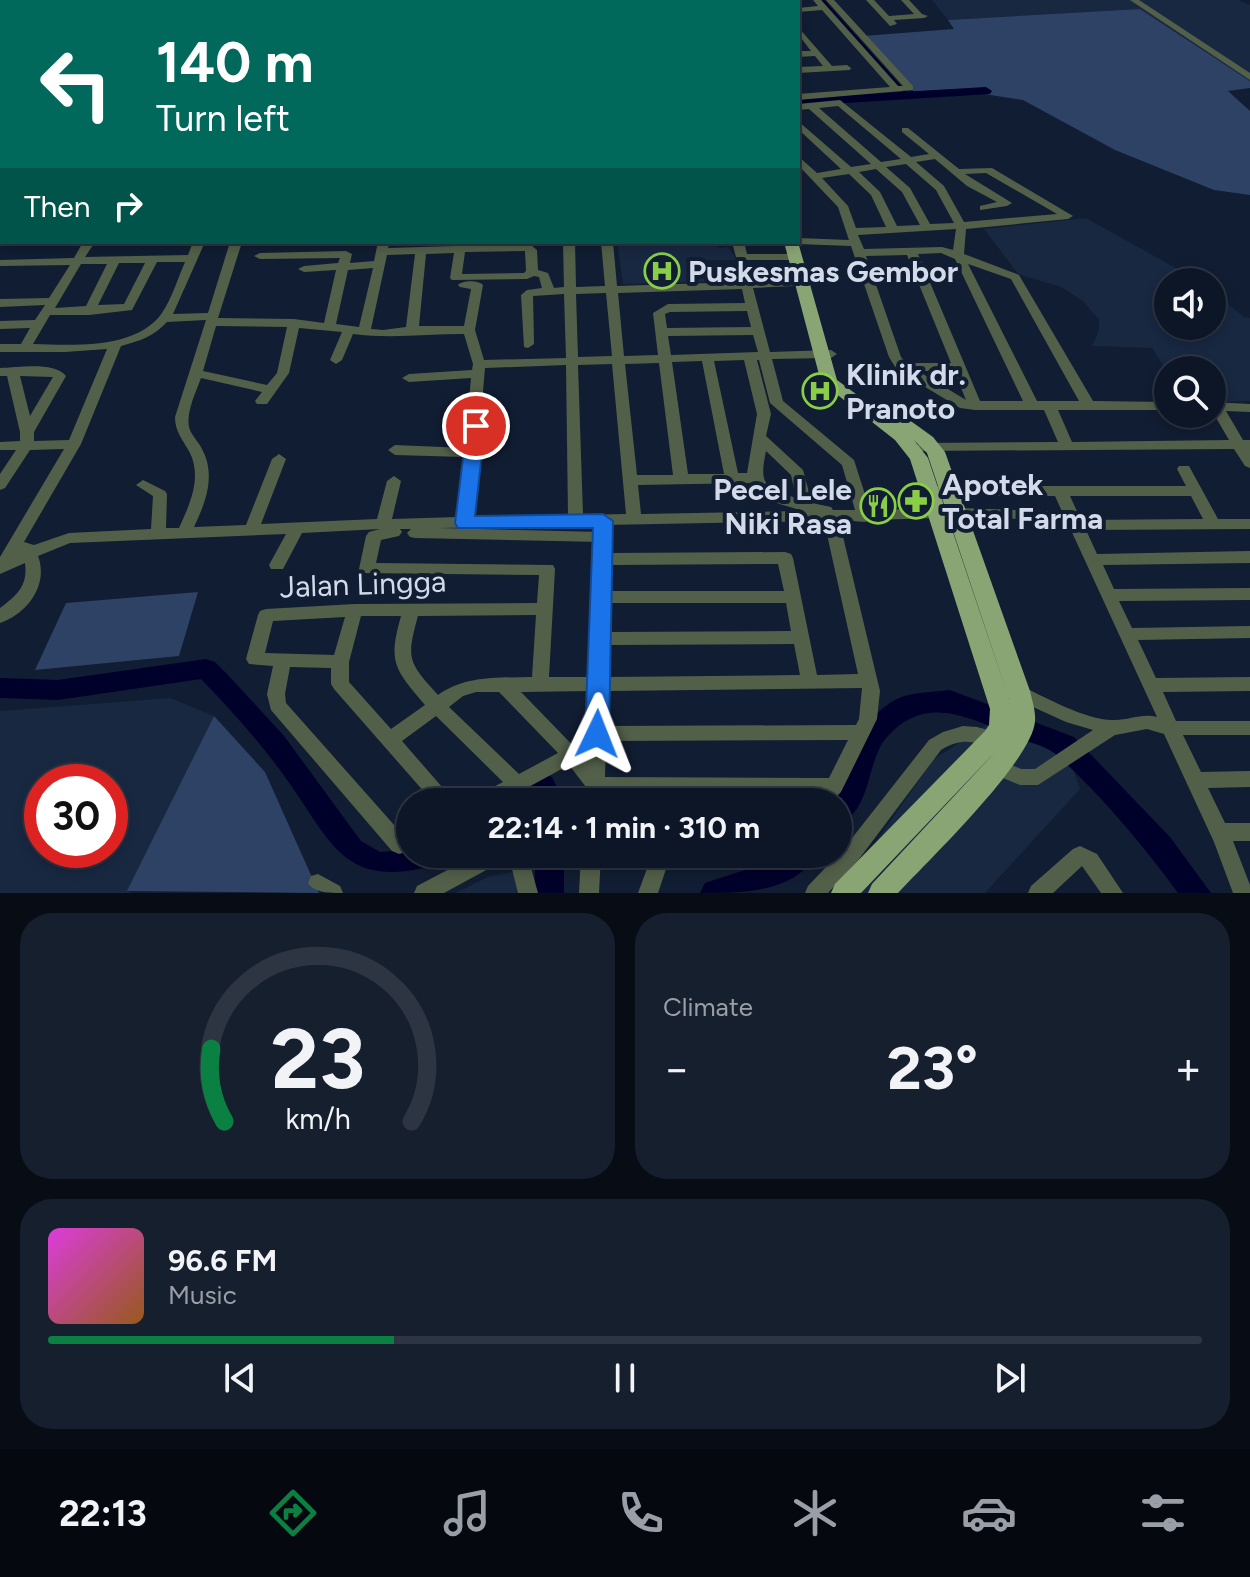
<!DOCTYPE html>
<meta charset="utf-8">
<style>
:root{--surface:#0d1626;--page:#161f2e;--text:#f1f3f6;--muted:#9a9fa7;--line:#2d3543;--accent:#0b8043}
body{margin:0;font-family:Figtree,sans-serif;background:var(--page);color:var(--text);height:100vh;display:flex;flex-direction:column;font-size:30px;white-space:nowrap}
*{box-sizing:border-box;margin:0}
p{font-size:26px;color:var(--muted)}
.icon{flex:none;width:44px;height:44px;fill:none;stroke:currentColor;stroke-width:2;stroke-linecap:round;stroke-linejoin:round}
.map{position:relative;height:893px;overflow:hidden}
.side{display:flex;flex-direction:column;gap:20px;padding:20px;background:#070c15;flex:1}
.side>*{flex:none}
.top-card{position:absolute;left:0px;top:0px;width:800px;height:244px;box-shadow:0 4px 12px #0003,0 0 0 2px var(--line);background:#00695c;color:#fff;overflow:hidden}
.tools{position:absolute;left:1154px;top:268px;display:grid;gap:16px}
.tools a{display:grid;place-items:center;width:72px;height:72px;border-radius:50%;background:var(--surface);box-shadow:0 4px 12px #0003,0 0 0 2px var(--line);font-size:40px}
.speed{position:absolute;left:24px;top:764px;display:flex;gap:16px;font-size:40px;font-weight:700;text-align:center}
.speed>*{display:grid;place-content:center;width:104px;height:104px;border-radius:50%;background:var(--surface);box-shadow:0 4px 12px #0003,0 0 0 2px var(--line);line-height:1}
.speed .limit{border:12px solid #d22;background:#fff;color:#111}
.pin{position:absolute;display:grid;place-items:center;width:68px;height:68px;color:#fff;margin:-34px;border:4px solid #fff;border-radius:50%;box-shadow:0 2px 8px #0007}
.me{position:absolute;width:88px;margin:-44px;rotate:2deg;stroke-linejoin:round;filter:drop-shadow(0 0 6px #0008)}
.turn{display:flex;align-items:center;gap:28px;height:168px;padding:0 24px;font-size:36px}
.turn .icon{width:104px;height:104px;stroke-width:2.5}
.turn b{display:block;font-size:56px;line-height:68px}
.then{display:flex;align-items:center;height:76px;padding:0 24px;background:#0003;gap:16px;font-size:30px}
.big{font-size:60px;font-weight:700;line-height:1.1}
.side .card{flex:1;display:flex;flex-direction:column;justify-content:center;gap:12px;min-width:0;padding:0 28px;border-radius:32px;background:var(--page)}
.side .dial{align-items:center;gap:0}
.dial svg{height:208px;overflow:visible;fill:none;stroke:var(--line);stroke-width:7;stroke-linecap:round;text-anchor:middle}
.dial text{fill:var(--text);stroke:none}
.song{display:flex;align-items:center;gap:24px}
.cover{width:96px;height:96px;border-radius:12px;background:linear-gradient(135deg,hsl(300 70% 55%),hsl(30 70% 35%))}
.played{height:8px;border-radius:4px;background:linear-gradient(90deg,var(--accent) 30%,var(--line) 30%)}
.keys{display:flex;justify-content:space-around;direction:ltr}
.heat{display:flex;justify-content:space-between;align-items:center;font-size:44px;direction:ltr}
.side .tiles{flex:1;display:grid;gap:20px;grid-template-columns:1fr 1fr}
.card:last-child{grid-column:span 2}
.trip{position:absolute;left:396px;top:788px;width:456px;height:80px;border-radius:40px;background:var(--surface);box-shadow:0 4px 12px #0003,0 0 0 2px var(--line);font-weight:700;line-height:80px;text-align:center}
.dock{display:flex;height:128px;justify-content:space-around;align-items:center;background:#05090f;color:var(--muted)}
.dock .icon{width:56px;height:56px}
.dock .current{color:var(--accent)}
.dock b{font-size:36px;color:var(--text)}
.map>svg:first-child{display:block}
.built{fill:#182841;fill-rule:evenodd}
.green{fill:#2d4265}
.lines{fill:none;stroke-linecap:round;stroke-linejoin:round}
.stream{stroke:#00012b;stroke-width:2}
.river{fill:#00012b;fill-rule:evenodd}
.minor{fill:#536049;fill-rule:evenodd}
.major{fill:#89a574;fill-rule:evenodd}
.route{fill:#1a73e8;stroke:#114b97;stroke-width:2}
.labels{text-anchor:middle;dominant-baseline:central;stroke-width:8;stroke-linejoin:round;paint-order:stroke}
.poi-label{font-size:30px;font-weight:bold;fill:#d3dbea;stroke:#111d32;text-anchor:start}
.street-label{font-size:30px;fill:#d3dbea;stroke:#111d32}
</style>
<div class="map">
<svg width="1250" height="893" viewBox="0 0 1250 893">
<rect width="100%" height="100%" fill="#111d32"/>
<path class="built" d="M 932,0 L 1238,0 L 1250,5 L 1250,81 L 1140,9 L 948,20 Z
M 1086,218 L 1201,282 L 1168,282 L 1168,326 L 1212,326 L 1212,291 L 1244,317 L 1250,318 L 1250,401 L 1212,402 L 1212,370 L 1168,373 L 1152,348 L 1092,346 L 1099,330 L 1099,320 L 1083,301 L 1061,287 L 1018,274 L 984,229 Z
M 617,242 L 713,242 L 718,248 L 728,247 L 737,260 L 702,260 L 707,282 L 623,284 Z
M 170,698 L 214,716 L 128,891 L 134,893 L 0,893 L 0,711 ZM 42,782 L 110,782 L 110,850 L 42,850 Z
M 987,725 L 1039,729 L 1070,760 L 1080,789 L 985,893 L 830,893 L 864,859 L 934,759 Z
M 515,872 L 518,893 L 456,893 L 490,876 Z"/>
<path class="green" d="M 1140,9 L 1250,81 L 1250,88 L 1228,91 L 1250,111 L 1250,195 L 1214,190 L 1115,150 L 1023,100 L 984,94 L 917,95 L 863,36 L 954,29 L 948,20 Z
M 198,592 L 179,656 L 35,670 L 66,603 Z
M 214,716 L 265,772 L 319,893 L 127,891 Z"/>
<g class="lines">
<path class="stream" d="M 823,0 L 907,94"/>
<path class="river" d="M 986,87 L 992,91 L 990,94 L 798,106 L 798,98 Z
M 206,659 L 215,662 L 227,674 L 284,736 L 361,841 L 380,852 L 410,850 L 410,854 L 446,854 L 442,863 C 343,893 333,843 285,777 C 260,742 231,710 201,679 L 58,700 L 0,698 L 0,678 L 58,680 Z
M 950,690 L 1074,737 L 1170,837 L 1211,893 L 1178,893 C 1143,845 1102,796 1058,756 C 1048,746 1027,742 1014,736 C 969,718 926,693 887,737 C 866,760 872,812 838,824 L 838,802 L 829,802 C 853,767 855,722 895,700 C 910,692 934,692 950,690 Z
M 542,773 L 552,777 L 564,802 L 498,802 L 502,794 Z
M 536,854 L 564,854 L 564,893 L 534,893 Z
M 781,854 L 816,854 C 796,893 740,893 700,893 L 705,883 L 772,861 Z"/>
<path class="minor" d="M 22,0 L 30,0 L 21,2 Z
M 51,0 L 59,0 L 50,2 Z
M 75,0 L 129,0 L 126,2 L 72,2 Z
M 154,0 L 162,0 L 153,2 Z
M 210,0 L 218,0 L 209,2 Z
M 236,0 L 244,0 L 235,2 Z
M 248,0 L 296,0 L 293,2 L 251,2 Z
M 350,0 L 358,0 L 349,2 Z
M 373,0 L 381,0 L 381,2 L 373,2 Z
M 398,0 L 406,0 L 406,2 L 398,2 Z
M 425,0 L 433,0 L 433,2 L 425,2 Z
M 489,0 L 497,0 L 498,2 L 490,2 Z
M 593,0 L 640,0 L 637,2 L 590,2 Z
M 659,0 L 667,0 L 668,2 L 660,2 Z
M 678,0 L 686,0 L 688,2 L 680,2 Z
M 772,0 L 780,0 L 781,2 L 773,2 Z
M 813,0 L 821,0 L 898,86 L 903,86 L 826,0 L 834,0 L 913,86 L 913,90 L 798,100 L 798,94 L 890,87 L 822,10 L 798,12 L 798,8 L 818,6 Z
M 866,0 L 874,0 L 889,16 L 914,14 L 901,0 L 909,0 L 922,14 L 928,16 L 924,18 L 894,20 L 897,24 L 890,26 Z
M 1130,0 L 1139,0 L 1250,73 L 1250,80 Z
M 798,27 L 832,66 L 847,65 L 851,68 L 850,70 L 798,73 L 798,67 L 823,66 L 815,56 L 798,57 L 798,51 L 811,51 L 798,34 Z
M 0,32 L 2,32 L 2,39 L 0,39 Z
M 0,48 L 2,48 L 2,52 L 0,52 Z
M 0,86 L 2,86 L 2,92 L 0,92 Z
M 0,98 L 2,98 L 2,104 L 0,104 Z
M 840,100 L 911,157 L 929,154 L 902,132 L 902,128 L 908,128 L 959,169 L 992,168 L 1073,216 L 1068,219 L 966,229 L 964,254 L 1019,275 L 1093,401 L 1168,402 L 1168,410 L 1058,410 L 1072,442 L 1229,440 L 1212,411 L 1212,402 L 1250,404 L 1250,412 L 1226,411 L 1243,440 L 1250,440 L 1250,468 L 1245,466 L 1234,449 L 917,451 L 915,448 L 917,445 L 922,443 L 1058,442 L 1044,410 L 975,410 L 960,408 L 897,370 L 889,357 L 851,246 L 798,244 L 793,242 L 798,242 L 798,238 L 849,240 L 838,207 L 798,165 L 798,156 L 817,173 L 841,169 L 798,129 L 798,121 L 851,167 L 871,164 L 809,109 L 798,110 L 798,104 ZM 838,106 L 901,159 L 881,162 L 819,108 ZM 935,159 L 967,186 L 997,202 L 980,206 L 980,210 L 1007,206 L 1012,203 L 965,174 L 986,173 L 1057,214 L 964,222 L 944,186 L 916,162 ZM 906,164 L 936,190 L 954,223 L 930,224 L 910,188 L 886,167 ZM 876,169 L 902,192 L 920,225 L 897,226 L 880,192 L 859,172 ZM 849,174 L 871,195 L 886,227 L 856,228 L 848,206 L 822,178 ZM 956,229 L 953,250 L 942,247 L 864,249 L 858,235 ZM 941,253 L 955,259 L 1023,401 L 980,401 L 918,254 ZM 907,255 L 951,363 L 906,363 L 901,357 L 866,256 ZM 968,264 L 1011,279 L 1079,401 L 1037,401 ZM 918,371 L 954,371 L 966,400 Z
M 2,159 L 2,167 L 0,168 L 0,160 Z
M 0,203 L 2,203 L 2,212 L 0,212 Z
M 0,217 L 2,217 L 2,223 L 0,223 Z
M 0,236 L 2,236 L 3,242 L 0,242 Z
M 83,242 L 95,242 L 85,257 L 188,255 L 193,242 L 205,242 L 173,314 L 208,313 L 230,242 L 242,242 L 218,318 L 294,319 L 324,323 L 336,270 L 304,272 L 298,269 L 304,266 L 338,263 L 340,258 L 260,259 L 254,256 L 260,253 L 346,251 L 352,254 L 350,263 L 374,261 L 378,242 L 390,242 L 388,248 L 455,246 L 455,242 L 467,242 L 466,246 L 531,245 L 537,250 L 538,270 L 548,273 L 554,288 L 564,287 L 563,242 L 575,242 L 576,287 L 605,286 L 601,242 L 613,242 L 617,286 L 741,282 L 746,280 L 751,281 L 810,280 L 816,283 L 814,285 L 753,288 L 770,352 L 831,350 L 837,354 L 831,358 L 772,359 L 783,401 L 854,460 L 870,510 L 959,508 L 1046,511 L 1064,516 L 1055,496 L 932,496 L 925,491 L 932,486 L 1186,486 L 1177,469 L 1179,466 L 1189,466 L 1218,519 L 1250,519 L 1250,529 L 1086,530 L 1097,554 L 1250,551 L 1250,563 L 1103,565 L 1114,589 L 1250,588 L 1250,600 L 1119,601 L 1132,628 L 1250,626 L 1250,638 L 1138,640 L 1156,678 L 1250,677 L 1250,691 L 1163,692 L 1176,721 L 1250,721 L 1250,735 L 1183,735 L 1201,772 L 1250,771 L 1250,787 L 1208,788 L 1225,823 L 1250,823 L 1250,841 L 1233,841 L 1250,885 L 1250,893 L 1233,893 L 1214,842 L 1164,734 L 1147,729 L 1115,735 L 1038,785 L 1020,785 L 991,773 L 989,767 L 991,761 L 998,759 L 1021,769 L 1035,769 L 1093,730 L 1066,722 L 1009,696 L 1006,691 L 1009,686 L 1015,684 L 1021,686 C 1045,697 1086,720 1112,720 C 1128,721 1141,713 1157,717 L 1070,528 C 1013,511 931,519 871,520 L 865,522 L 839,520 L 880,691 L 877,719 L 841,792 L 831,802 L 809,802 L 814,794 L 605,793 L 605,802 L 585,802 L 586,787 L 569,765 L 501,802 L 473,802 L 476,796 L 503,782 L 436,716 L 402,741 L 455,802 L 433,802 L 334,689 L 331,684 L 331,668 L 290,667 L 285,694 L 286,703 L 403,835 L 410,833 L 410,851 L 399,854 L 392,851 L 271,710 L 267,694 L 273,666 L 249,664 L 246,659 L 258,615 L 260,611 L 266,609 L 355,604 L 537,603 L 539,575 L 361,573 L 359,569 L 366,536 L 369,532 L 380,529 L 302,533 L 283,569 L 271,569 L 269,565 L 286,534 L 70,543 L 38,556 C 49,585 27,614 0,623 L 0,608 C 17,595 28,586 25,563 L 0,574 L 0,557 L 64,449 L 30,450 L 5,488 L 0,490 L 0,474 L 16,450 L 0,450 L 0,442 L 20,441 L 20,432 L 7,376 L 0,376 L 0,368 C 19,368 53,361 66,376 L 34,432 L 34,441 L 69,440 L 107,349 L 65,352 L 0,352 L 0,344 L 21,344 L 30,328 L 0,329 L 0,321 L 35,320 L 45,305 L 0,307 L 0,299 L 49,298 L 70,265 L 0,266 L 0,260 L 74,258 ZM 525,251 L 526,271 L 524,273 L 462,274 L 465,252 ZM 454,253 L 450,278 L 452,280 L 527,279 L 534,276 L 539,277 L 542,288 L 527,290 L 521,295 L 524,347 L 528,348 L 534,344 L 533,296 L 564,294 L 566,358 L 484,360 L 475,330 L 483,285 C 478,280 463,280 458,285 L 460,287 L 471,289 L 464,326 L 419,326 L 426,254 ZM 415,254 L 406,327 L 383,330 L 371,329 L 387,255 ZM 157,262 L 185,262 C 178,278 172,298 162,313 C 136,350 73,345 33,344 L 50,315 L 89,315 L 132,310 ZM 119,263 L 145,263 L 124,304 L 98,305 ZM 81,264 L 107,264 L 86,306 L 55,308 ZM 373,268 L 359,327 L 336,324 L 348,270 ZM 742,289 L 745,303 L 668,304 L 653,313 L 658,355 L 624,356 L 618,293 ZM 606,293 L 612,356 L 578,357 L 576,294 ZM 747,311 L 751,327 L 667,328 L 665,314 L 670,312 ZM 206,320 L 175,417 C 175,432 183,440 190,453 C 202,478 190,504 179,528 L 166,528 L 167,494 L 165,491 L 143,480 L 136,485 L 153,496 L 151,529 L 69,533 L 34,545 L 24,542 L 81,444 L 121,346 C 140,341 154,336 167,322 ZM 216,326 L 287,327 L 277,373 L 267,385 L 203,371 ZM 299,328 L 342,332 L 330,360 L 336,364 L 342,360 L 353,334 C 390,339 427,334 464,334 L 473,364 L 472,370 L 409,374 L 402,378 L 409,382 L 471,378 L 465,448 L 395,445 L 388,450 L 395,455 L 464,457 L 458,517 L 392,519 L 401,481 L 394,476 L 387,481 L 377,519 L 261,524 L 286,459 L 279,454 L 272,459 L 246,525 L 194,527 C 206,502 216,475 202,449 C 198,441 191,435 189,427 C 186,412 196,392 201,378 L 262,392 L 255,401 L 257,404 L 267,404 L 289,373 ZM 753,335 L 758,352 L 671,355 L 668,336 ZM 744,360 L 757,414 L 747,473 L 738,473 L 714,361 ZM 757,360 L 759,360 L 770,403 L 842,465 L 855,510 L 833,510 L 831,507 L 812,503 L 803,470 L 766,436 L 771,414 ZM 702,361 L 724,474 L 688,474 L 672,362 ZM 659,363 L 673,475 L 637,475 L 625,364 ZM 612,364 L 626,514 L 583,515 L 578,365 ZM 566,365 L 568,515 L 473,517 L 480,453 L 478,450 L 485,368 ZM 20,376 L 53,377 L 30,416 ZM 766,451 L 791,475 L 796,498 C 764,487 759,485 766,451 ZM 751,483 C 761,502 785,505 804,511 L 641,514 L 638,485 ZM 1070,496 L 1191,496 L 1203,519 L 1081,520 ZM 824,521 L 858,674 L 817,675 L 793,558 L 791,554 L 785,552 L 611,553 L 608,547 L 598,547 L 595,551 L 590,677 L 549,677 L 555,569 L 553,565 L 376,563 L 381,540 L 399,536 L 402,532 L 400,529 L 411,529 L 407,533 L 410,537 L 415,538 L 602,542 L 607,541 L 610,537 L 607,533 L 602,532 L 439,528 ZM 778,564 L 784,591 L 610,591 L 610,565 ZM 609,603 L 786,603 L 791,631 L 609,632 ZM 536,615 L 532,677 C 498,678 467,675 438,695 C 408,662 406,659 418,616 ZM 361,616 L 401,616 C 388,662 394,669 425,705 L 391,729 L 349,682 L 349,662 ZM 345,617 L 334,655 L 265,653 L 273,621 ZM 794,644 L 800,675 L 608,677 L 608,645 ZM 862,688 L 859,719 L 856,725 L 606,726 L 607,691 ZM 590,691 L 587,760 L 521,692 ZM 476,692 L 499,692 L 558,753 L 519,774 L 449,707 L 463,696 ZM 848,740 L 829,778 L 605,777 L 606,741 Z
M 732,242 L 744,242 L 747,254 L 795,254 L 801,257 L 795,260 L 742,260 L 736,257 Z
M 963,726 L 977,727 L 999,733 L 1002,738 L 999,743 C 979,750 970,732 941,750 L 859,859 L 828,893 L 805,893 L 808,886 L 845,847 L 929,740 L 943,732 Z
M 1080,846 L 1097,854 L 1123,893 L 1101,893 L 1082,866 L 1053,893 L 1028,893 L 1031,886 L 1073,849 Z
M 478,854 L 523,854 L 528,857 L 538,893 L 518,893 L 512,869 L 504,864 L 490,868 L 444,893 L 414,893 L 417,886 Z
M 581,854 L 601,854 L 599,893 L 579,893 Z
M 732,854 L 729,860 L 722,863 L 666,869 L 658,893 L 638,893 L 652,855 Z
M 318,874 L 340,886 L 343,893 C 330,893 314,893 308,883 L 311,876 Z"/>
<path class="major" d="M 454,0 L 464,0 L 465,2 L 455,2 Z
M 784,242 L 798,242 L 837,380 L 887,417 L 895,413 L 901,414 L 933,437 L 945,452 L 1030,691 C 1032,700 1036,712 1035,721 C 1033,760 928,861 898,893 L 868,893 L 872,884 L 998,749 L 861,893 L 831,893 L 835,884 L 985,731 L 989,725 L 990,709 L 910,459 L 895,440 L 821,382 ZM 914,440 L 927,453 L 1009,699 L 928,458 Z"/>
</g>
<path class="route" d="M 476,421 L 485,426 L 475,516 L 603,514 L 613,521 L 609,734 L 606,741 L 597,744 L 589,741 L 585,734 L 593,528 L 458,528 L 455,523 L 467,426 Z"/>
<defs>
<symbol id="hospital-ring" viewBox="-11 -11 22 22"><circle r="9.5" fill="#111d32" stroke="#8ace47" stroke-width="1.5"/><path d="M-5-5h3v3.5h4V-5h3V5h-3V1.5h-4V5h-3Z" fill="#8ace47"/></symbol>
<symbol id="pharmacy-ring" viewBox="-11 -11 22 22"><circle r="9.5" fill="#111d32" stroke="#8ace47" stroke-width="1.5"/><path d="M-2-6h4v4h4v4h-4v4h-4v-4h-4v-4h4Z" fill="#8ace47"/></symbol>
<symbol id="restaurant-ring" viewBox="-11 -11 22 22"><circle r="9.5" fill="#111d32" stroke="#8ace47" stroke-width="1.5"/><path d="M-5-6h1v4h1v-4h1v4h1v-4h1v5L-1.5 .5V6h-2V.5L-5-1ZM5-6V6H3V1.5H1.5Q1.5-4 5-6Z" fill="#8ace47"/></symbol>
</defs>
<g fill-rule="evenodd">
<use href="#hospital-ring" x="642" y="251" width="40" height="40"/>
<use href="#hospital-ring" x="800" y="371" width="40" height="40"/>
<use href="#pharmacy-ring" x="896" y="481" width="40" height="40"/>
<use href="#restaurant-ring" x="858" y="486" width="40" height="40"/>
</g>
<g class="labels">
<g class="poi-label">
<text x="688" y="271">Puskesmas Gembor</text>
<text x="846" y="374">Klinik dr.<tspan x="846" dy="34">Pranoto</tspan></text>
<text x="942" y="484">Apotek<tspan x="942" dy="34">Total Farma</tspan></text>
<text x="852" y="489" text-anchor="end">Pecel Lele<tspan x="852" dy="34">Niki Rasa</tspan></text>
</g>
<g class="street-label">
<text transform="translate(363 584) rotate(-2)">Jalan Lingga</text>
</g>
</g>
</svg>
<div class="tools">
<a><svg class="icon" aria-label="sound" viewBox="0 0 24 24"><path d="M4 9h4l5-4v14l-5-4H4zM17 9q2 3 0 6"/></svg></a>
<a><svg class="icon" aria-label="search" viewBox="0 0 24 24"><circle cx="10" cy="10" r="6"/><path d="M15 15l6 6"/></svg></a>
</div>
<div class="speed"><div class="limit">30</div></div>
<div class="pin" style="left:476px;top:426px;background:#d93025"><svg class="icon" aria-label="arrive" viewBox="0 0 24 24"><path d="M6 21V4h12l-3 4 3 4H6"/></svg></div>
<svg class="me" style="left:597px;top:734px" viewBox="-20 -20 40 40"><path d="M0-17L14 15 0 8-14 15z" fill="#1a73e8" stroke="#fff" stroke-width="4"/></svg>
<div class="trip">22:14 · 1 min · 310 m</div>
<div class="top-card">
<div class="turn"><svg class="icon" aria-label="left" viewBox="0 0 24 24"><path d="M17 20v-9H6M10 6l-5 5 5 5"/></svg><div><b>140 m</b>Turn left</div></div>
<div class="then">Then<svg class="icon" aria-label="right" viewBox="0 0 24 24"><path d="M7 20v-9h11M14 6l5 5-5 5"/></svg></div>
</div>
</div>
<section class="side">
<div class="tiles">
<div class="card dial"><svg viewBox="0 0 100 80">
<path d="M14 69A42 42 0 1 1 86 69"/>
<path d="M14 69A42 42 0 0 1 9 41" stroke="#0b8043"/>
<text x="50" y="56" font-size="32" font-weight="700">23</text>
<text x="50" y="72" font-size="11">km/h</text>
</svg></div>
<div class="card"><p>Climate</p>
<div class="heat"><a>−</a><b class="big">23°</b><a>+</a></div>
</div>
<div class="card">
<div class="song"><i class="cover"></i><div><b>96.6 FM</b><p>Music</p></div></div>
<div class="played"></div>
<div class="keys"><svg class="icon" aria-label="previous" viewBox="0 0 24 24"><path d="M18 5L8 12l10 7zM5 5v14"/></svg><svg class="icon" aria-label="pause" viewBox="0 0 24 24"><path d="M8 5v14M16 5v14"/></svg><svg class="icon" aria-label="next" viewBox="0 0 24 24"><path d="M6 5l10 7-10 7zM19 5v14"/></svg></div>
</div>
</div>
</section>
<nav class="dock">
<b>22:13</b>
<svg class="icon current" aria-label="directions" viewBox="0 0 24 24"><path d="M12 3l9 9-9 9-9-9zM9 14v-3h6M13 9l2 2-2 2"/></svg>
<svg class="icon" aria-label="music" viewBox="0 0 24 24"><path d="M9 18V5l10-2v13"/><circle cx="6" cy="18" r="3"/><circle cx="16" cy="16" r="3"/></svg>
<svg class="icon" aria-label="phone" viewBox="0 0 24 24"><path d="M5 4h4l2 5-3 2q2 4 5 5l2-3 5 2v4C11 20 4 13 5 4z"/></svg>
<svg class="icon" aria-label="climate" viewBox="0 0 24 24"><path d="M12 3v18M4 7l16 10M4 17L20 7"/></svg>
<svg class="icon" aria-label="car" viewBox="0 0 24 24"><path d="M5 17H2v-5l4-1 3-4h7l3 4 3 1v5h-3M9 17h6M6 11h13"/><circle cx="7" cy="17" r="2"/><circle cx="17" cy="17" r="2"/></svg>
<svg class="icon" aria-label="filters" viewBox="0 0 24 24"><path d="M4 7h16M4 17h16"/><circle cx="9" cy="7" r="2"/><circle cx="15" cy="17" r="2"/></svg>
</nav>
